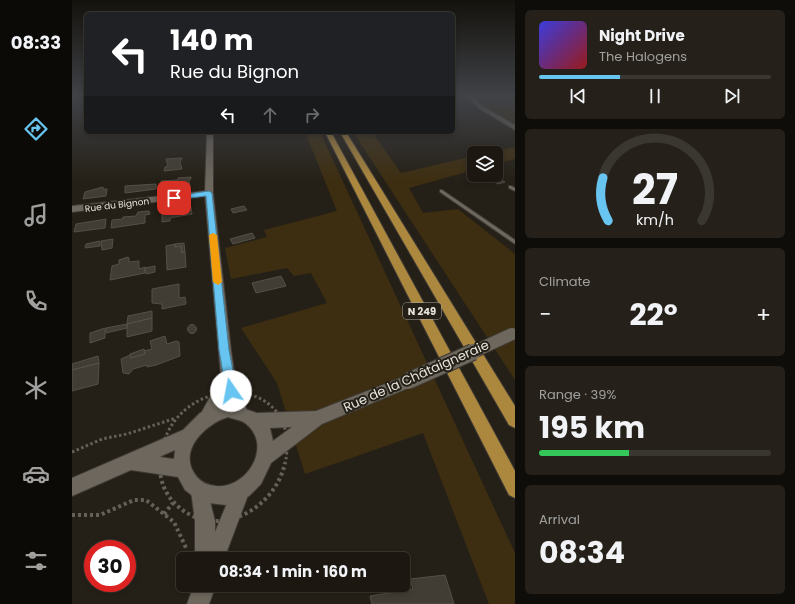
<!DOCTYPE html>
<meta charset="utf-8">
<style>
:root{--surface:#1c1811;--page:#25211a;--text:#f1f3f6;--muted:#a0a09f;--line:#3a3731;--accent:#68c4f0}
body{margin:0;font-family:Poppins,sans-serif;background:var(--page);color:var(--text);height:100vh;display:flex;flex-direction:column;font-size:15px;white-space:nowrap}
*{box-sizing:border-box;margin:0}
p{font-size:13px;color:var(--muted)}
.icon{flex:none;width:22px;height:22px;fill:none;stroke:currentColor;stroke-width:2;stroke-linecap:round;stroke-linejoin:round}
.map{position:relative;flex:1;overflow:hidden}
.drawer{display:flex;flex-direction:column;gap:10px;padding:10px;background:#0f0d09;width:280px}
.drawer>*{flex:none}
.top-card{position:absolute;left:12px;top:12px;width:371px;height:122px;border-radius:6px;box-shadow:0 2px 6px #0003,0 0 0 1px var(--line);background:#202124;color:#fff;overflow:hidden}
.fabs{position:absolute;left:395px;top:146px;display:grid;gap:8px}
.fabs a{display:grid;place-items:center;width:36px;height:36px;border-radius:6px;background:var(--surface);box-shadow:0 2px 6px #0003,0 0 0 1px var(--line);font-size:20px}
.speed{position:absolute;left:12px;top:540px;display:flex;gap:8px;font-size:20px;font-weight:700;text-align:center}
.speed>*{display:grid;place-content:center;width:52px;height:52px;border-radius:50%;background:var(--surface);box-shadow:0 2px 6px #0003,0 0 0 1px var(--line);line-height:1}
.speed .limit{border:6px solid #d22;background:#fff;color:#111}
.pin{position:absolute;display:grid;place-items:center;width:34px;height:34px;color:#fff;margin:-17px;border-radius:8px;box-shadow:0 2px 6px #0006}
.me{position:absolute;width:44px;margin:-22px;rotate:348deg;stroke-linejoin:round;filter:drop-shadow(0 0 3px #0008)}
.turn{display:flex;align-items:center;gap:14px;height:84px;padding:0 20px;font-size:18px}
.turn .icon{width:52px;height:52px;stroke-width:2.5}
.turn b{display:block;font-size:28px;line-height:34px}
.lanes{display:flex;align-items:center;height:38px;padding:0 20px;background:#0003;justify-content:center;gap:20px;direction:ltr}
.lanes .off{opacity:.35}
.big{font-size:30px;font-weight:700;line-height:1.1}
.drawer .card{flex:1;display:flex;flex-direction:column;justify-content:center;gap:6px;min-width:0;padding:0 14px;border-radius:6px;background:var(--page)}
.drawer .dial{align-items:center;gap:0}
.dial svg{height:104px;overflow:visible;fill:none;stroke:var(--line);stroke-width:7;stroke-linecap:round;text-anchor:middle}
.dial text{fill:var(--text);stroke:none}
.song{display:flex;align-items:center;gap:12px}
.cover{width:48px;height:48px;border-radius:6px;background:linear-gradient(135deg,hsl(240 70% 55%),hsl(0 70% 35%))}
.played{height:4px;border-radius:2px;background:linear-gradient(90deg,var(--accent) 35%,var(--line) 35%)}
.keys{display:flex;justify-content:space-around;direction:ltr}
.heat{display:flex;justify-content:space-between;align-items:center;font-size:22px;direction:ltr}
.charge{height:6px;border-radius:3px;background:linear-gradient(90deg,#34c759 39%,var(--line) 0)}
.trip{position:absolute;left:104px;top:552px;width:234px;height:40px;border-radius:6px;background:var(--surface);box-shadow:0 2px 6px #0003,0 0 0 1px var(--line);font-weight:700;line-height:40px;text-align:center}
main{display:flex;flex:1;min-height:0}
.dock{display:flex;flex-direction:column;width:72px;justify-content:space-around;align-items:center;background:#0b0a07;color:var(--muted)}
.dock .icon{width:28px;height:28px}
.dock .on{color:var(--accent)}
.dock b{font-size:18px;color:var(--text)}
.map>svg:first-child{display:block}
.green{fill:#3d2e11}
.building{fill:#423d34;stroke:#555046}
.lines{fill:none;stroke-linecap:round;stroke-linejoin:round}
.service-casing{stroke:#3e3934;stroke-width:2}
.minor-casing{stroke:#3e3934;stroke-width:2}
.tertiary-casing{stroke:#3e3934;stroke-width:2}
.trunk-casing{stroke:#3e3934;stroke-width:2}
.path-far1{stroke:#656058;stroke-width:3;stroke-dasharray:2.5 2.5;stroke-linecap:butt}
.path{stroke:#656058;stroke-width:4;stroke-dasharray:3 3;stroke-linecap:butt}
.service{fill:#6d675d;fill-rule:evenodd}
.minor{fill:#6d675d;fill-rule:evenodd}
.tertiary{fill:#6d675d;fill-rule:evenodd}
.trunk{fill:#ac873e;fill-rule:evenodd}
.tertiary-bridge-far1-casing{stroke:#3e3934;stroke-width:14;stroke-linecap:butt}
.tertiary-bridge-casing{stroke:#3e3934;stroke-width:18;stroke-linecap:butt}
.tertiary-bridge-far1{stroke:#6d675d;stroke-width:12}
.tertiary-bridge{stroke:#6d675d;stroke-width:16}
.route{fill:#68c4f0;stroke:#447f9c}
.slow{fill:#f59e0b}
.labels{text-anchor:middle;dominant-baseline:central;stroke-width:4;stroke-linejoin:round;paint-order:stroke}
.far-street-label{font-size:9px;fill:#e6e3dd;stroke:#252017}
.shield{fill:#252017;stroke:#aca8a2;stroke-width:1}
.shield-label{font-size:10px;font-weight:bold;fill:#e6e3dd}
.near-street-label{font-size:13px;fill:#e6e3dd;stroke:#252017}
</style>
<main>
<nav class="dock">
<b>08:33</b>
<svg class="icon on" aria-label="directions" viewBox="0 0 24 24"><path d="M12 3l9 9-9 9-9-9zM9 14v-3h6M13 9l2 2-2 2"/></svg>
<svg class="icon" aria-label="music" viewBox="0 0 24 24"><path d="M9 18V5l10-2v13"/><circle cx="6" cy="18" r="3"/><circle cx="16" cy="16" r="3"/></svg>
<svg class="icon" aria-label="phone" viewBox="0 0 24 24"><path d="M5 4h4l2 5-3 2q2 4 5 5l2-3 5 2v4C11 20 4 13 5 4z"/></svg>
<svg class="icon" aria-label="climate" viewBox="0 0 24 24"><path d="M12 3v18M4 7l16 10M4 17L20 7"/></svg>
<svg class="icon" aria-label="car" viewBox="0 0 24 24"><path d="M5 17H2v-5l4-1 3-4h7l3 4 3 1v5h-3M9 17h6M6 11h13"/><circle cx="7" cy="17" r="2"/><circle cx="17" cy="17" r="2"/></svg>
<svg class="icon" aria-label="filters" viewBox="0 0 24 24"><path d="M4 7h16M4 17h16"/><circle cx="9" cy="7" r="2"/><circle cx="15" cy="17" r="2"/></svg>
</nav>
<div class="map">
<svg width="443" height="604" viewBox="0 0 443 604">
<rect width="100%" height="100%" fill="#252017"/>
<path class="green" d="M 394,96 L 443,96 L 443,131 L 402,106 Z
M 233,132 L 248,132 L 443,553 L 443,604 L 417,604 L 351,433 L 233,474 L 205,383 L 169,328 L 255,303 L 239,273 L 222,276 L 215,268 L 159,279 L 153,248 L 195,237 L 192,230 L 265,211 Z
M 281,132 L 300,132 L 329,173 L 402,156 L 402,170 L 337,188 L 351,213 L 386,209 L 443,254 L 443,380 Z
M 443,147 L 443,159 L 424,164 L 424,153 L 416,153 Z"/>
<path class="building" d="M 110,158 L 108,162 L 110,169 L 92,171 L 93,167 L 96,166 L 94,159 Z
M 412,175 L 421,175 L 433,182 L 426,184 Z
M 119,177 L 119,179 L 117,180 L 118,186 L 97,188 L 97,190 L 89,191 L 89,181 L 106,180 L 106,178 Z
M 84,184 L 84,189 L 53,193 L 53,186 Z
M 31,187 L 31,189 L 35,189 L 34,196 L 11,199 L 13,192 Z
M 172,206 L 175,210 L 161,213 L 159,209 Z
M 119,207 L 120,214 L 98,218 L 98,221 L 90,222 L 90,210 Z
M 77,211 L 78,214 L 73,215 L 73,223 L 39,228 L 40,220 L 51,219 L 51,217 L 64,216 L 66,212 Z
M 34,219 L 33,228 L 2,232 L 4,224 Z
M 180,233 L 183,238 L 161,244 L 158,239 Z
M 41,239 L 40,248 L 30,250 L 29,241 Z
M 28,241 L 28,246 L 13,248 L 14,244 Z
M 112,243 L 113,252 L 109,252 L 110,246 L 103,247 L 103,244 Z
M 103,244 L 103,247 L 110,246 L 109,252 L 113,252 L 114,267 L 95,270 L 94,246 Z
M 56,257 L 57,258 L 57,262 L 67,261 L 67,269 L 73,267 L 73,273 L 38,280 L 40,266 L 47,264 L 47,260 Z
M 83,266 L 83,272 L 74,274 L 73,268 Z
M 209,276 L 214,286 L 184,293 L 180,283 Z
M 107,284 L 107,298 L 113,297 L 114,304 L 90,309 L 90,304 L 80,303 L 80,289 Z
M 80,311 L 80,318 L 55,324 L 56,316 Z
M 80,318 L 80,331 L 55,337 L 55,324 Z
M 55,324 L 55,328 L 34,333 L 34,328 Z
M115.5 329a4.5 4.5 0 1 1 9 0a4.5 4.5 0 1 1-9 0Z
M 33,328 L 33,338 L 18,343 L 18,333 Z
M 93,336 L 95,344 L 104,341 L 107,342 L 108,356 L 84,365 L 75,367 L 75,365 L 61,369 L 57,374 L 51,373 L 49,359 L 58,355 L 59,358 L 73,354 L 72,351 L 80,349 L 78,341 Z
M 72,349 L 73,354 L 59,358 L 58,354 Z
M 26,356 L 27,363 L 0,370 L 0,364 Z
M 27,363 L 26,384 L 0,391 L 0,370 Z
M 373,575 L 382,604 L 300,604 L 298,596 L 341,589 L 338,579 Z"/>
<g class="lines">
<defs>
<path id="service" d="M 437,186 L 439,186 L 443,188 L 443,191 L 437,188 Z
M 368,190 L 370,190 L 443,240 L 443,244 L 368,192 Z"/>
<path id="minor" d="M 394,96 L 400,96 L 412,107 L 443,125 L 443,130 L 408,109 Z
M 135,132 L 141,132 L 141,193 L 159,350 L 163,378 L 175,411 L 172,416 L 167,418 L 162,416 L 154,396 L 141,422 L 135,425 L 129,422 L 127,417 L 149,377 L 133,196 L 0,212 L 0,206 L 133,191 Z
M 169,481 L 175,484 L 178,490 L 152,559 L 123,559 L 123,521 L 119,491 L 122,485 L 128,482 L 134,485 L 143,521 L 143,532 L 163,484 Z
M 122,585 L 144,585 L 137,604 L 115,604 Z"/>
<path id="tertiary" d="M 336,375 L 341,376 L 343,381 L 341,386 L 250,424 L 199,463 L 189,484 L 177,496 L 154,505 L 136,503 L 122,497 L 113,490 L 106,477 L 59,470 L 0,496 L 0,478 L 111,430 L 128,413 L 145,406 L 156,403 L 185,413 L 244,411 ZM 156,417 C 161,419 169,420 173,423 C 202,445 175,489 144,486 C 136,485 130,483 125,477 C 104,452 133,424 156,417 ZM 220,427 L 201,441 L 198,428 ZM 103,450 L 102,459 L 87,457 Z"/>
<path id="trunk" d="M 253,132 L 259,132 L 443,471 L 443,498 L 437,495 Z
M 268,132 L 274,132 L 443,406 L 443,428 L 437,425 Z"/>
</defs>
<use href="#service" class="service-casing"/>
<use href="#minor" class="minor-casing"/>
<use href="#tertiary" class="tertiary-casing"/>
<use href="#trunk" class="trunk-casing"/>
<path class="path-far1" d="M 0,452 L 30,439 L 55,434 L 104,418
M 88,464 C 92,370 234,367 213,464"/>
<path class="path" d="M 88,463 C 87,481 94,497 108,508 C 147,540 203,509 213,463
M 92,514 L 101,503
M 0,515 L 28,515 L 62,500 L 74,500 L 102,522 L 115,550"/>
<use href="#service" class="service"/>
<use href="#minor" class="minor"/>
<use href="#tertiary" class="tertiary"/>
<use href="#trunk" class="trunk"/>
<defs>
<path id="tertiary-bridge-far1" d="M 399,353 L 440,334"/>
<path id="tertiary-bridge" d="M 336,381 L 401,352"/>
</defs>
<use href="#tertiary-bridge-far1" class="tertiary-bridge-far1-casing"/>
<use href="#tertiary-bridge" class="tertiary-bridge-casing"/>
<use href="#tertiary-bridge-far1" class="tertiary-bridge-far1"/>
<use href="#tertiary-bridge" class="tertiary-bridge"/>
</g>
<linearGradient id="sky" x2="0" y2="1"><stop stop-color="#14120d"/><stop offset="0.53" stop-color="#404247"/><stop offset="1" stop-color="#404247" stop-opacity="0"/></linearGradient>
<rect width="443" height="181" fill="url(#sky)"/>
<path class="route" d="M 137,191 L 140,193 L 157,350 L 165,391 L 163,394 L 159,396 L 155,394 L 154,391 L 147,350 L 134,196 L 102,200 L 98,198 L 102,196 Z"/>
<path class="slow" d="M 141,233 L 145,235 L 150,282 L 146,285 L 141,282 L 137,235 Z"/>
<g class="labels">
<g class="far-street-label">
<text transform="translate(45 205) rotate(-7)">Rue du Bignon</text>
</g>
<rect class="shield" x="331" y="303" width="38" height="16" rx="3"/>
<g class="shield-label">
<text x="350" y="311">N 249</text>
</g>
<g class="near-street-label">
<text transform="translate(344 376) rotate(-24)">Rue de la Châtaigneraie</text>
</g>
</g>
</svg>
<div class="fabs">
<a><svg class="icon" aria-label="layers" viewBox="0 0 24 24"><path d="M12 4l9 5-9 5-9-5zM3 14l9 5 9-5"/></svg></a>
</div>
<div class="speed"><div class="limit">30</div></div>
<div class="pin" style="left:102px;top:198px;background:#d93025"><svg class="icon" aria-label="arrive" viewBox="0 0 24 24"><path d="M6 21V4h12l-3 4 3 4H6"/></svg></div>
<svg class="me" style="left:159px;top:391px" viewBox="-20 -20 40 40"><circle r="19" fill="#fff"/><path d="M0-13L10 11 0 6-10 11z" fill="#68c4f0"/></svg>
<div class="trip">08:34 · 1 min · 160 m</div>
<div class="top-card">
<div class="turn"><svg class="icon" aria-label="left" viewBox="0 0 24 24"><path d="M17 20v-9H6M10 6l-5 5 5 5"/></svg><div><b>140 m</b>Rue du Bignon</div></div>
<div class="lanes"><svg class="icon" aria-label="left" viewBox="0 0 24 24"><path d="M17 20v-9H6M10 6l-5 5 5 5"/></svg><svg class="icon off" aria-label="ahead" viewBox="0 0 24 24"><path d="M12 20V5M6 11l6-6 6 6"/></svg><svg class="icon off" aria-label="right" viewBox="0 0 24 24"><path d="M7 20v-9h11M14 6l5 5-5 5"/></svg></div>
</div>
</div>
<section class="drawer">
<div class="card">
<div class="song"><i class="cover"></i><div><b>Night Drive</b><p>The Halogens</p></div></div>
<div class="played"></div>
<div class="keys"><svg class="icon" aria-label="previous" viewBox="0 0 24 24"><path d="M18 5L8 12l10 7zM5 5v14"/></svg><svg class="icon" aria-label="pause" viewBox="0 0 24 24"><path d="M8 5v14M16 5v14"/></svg><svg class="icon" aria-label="next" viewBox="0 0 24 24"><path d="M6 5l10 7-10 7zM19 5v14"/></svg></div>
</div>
<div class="card dial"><svg viewBox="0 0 100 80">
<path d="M14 69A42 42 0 1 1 86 69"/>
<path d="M14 69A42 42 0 0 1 10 36" stroke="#68c4f0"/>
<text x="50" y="56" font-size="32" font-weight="700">27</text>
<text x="50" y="72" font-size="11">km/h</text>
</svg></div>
<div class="card"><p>Climate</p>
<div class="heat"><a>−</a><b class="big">22°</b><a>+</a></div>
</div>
<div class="card"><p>Range · 39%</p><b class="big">195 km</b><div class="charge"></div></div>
<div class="card"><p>Arrival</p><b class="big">08:34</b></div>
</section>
</main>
